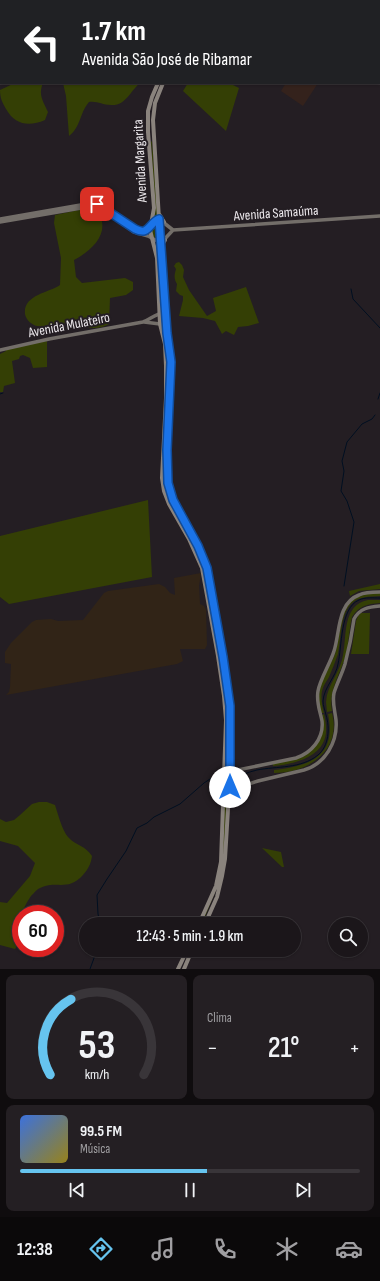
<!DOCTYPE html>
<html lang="pt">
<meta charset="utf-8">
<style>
:root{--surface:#1b161a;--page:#241f23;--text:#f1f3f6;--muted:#a09fa2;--line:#393539;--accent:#66c4ef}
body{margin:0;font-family:"Sofia Sans Condensed",sans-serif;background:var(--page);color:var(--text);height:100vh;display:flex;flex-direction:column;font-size:15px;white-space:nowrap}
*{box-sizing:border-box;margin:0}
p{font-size:13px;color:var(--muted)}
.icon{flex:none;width:22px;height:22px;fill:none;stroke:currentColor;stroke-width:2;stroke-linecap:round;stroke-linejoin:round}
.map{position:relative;height:969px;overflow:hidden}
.drawer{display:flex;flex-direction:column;gap:6px;padding:6px;background:#0f0c0e;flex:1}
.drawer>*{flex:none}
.top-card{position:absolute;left:0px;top:0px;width:380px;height:84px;box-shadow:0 1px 3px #0004,0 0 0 1px var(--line);background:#202124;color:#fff;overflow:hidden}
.controls{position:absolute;left:328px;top:917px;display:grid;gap:8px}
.controls a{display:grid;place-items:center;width:40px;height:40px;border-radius:50%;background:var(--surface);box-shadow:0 1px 3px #0004,0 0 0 1px var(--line);font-size:20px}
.speed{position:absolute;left:12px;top:905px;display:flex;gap:8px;font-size:20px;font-weight:700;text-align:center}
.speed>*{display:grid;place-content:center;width:52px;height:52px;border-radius:50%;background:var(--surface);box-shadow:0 1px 3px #0004,0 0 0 1px var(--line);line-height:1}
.speed .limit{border:6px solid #d22;background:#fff;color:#111}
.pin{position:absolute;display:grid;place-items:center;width:34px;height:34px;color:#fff;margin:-17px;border-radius:8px;box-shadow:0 2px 6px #0006}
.me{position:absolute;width:44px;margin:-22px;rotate:0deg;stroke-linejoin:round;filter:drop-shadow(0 0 3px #0008)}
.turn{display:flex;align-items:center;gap:14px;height:84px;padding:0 16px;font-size:18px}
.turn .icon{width:52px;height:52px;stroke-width:2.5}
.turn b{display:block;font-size:28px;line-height:34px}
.big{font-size:30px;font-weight:600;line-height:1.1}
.drawer .tile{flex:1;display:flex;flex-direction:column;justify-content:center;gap:6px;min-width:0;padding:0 14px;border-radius:8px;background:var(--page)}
.drawer .dial{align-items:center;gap:0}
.dial svg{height:104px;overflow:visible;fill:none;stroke:var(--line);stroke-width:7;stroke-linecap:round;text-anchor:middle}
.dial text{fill:var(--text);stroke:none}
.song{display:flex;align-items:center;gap:12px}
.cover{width:48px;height:48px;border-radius:6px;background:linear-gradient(135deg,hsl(220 70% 55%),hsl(50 70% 35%))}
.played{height:4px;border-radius:2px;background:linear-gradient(90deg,var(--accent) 55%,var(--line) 55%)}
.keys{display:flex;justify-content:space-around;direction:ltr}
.heat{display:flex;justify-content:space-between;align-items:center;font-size:22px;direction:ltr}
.drawer .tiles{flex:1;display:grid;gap:6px;grid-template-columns:1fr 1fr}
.tile:last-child{grid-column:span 2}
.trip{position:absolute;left:79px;top:917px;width:222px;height:40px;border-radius:20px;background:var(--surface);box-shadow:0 1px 3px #0004,0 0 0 1px var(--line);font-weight:600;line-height:40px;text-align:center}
.tabs{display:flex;height:64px;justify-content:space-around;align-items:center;background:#0b090a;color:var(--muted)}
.tabs .icon{width:28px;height:28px}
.tabs .on{color:var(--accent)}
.tabs b{font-size:18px;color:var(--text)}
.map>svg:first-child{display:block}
.commercial{fill:#312417}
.education{fill:#34221c}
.green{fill:#343f05}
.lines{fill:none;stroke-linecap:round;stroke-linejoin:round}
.stream{stroke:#000f21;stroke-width:1}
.secondary{stroke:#736e69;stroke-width:3.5}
.primary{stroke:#8a837d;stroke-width:4}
.route-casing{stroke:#114b97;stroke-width:10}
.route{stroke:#1a73e8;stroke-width:7}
.labels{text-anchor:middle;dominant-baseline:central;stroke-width:4;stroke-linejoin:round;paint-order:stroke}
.street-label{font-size:14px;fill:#ece8ec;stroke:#241e23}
</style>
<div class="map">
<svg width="380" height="969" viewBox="0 0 380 969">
<rect width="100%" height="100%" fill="#241e23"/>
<path class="commercial" d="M 201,573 L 199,586 L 200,604 L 204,606 L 206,610 L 207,645 L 205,649 L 180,649 L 183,661 L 177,664 L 6,695 L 9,692 L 10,687 L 11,664 L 5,663 L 5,652 L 11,643 L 32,622 L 36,620 L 51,619 L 58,621 L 83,620 L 104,593 L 108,591 L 159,584 L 165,587 L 170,593 L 175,595 L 174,578 Z"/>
<path class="education" d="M 286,83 L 318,83 L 303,106 L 281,91 Z"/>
<path class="green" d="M 15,83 L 43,83 C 38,95 43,101 48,112 L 45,120 C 29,127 15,125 6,109 C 2,102 0,98 0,90 Z
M 63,83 L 140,83 C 130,91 126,106 111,105 C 102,105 98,101 89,102 C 79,114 81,127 69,136 L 66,96 Z
M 188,83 L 229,83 L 239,88 L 226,131 L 183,91 Z
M 151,141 L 152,142 L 158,218 L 153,220 L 155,210 Z
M 89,208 L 97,210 C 112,232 93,250 74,260 L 76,277 L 82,283 L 125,278 L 133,282 L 133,290 L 126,295 L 110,298 L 109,324 C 102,328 94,329 85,327 C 80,326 77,323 71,323 C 60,323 48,328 37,326 C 32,325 26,320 25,314 C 23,295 48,293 60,285 L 61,258 L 54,223 L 55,215 Z
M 156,222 L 158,238 L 157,239 L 151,235 L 153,223 Z
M 156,242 L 159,244 L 164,310 L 161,310 L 158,250 Z
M 179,262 L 182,265 L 184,270 L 183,277 L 189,290 L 207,316 L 216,311 L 213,298 L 246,287 L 259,323 L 248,326 L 238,327 L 234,335 L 226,331 L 222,334 L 215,321 L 203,318 L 179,316 L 183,300 L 183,296 L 180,295 L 176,291 L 177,284 C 174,279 174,276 176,269 L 174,266 L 176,263 Z
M 47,341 L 47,367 L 33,368 L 30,358 L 23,355 L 20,356 L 19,359 L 12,361 L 15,383 L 4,386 L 3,392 L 0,392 L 0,354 L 6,351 L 6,349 Z
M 164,480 L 166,480 L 173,505 L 199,551 L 206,571 L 205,574 L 199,554 L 172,506 Z
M 148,500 L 152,577 L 9,604 L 0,597 L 0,536 Z
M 380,584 L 380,589 L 359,591 L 350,596 L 349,591 Z
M 380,593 L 380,596 C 370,597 358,596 351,604 C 340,615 341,640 338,654 C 335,662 332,670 329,677 C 327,681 324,684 323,688 C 320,696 322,705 324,713 L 321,713 C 320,707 318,701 319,695 C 320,680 330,667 335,654 C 341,636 338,616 351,601 C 357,594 371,593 380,593 Z
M 368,600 L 380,600 L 380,603 C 367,604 359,606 352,617 C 349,629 349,642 346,654 C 341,674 328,690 332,711 L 327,712 L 326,702 L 327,695 C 331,681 341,669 343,655 C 347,636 342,605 368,600 Z
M 361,613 L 370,613 L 369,654 L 351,654 L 356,621 L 358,616 Z
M 220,661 L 222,661 L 228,705 L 229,770 L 226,770 L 227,741 Z
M 332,713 C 342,751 308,773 274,773 L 274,770 C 310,766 337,756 328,714 Z
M 324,714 C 326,723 328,734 323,743 C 315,759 290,765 273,766 L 273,763 L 303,756 L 320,739 L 322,715 Z
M 224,790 L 228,790 L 225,842 L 218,885 L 202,924 L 200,924 L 219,877 Z
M 39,802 L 47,802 L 55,805 C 58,814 62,830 68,837 C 76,846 85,845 92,856 C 91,864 88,869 83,875 C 68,892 57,880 40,888 C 37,889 34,893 31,896 C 19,913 19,926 17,946 L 15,949 L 0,945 L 0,902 L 7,903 L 30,876 L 35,863 L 18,846 L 0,841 L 0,819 L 6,822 L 14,820 L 20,815 L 32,804 Z
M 262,848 L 281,852 L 284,867 L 282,867 Z"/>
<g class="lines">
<path class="stream" d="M 351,289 L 353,299 L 380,328
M 0,394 L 3,393
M 378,399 L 380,393
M 344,586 L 354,522 L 347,501 L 341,491 L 344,471 L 342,461 L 347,442 L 362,424 L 372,419 L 375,415
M 231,779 C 239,776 248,772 257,770 C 277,766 301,769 318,755 C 329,746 330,728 326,715 C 325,710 323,706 323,701 C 324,687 336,677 338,664 C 342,647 340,608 359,600 C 365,597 373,598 380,598
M 100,924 L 98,914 L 97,895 L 107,879 L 126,851 L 137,828 L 147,823 L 154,817 L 180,804 L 204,783 L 210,779 L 222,779
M 90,969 L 97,950"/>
<path class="secondary" d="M 96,1 L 98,0
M 132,1 L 133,0
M 0,54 L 1,53
M 0,73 L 1,73
M 0,219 L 92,203 C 112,205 124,230 144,232 C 150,229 152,222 159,219 L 173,230 L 380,216
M 0,222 L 93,206 L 97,206 L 103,210 L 134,232 L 148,236 L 161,243 L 173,230
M 144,322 L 160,324 L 167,324
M 0,350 L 49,339 L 143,322 C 151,319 157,312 166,313
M 223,773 L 296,758 C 311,753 324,739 322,721 C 320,711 316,702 318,691 C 320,679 330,664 334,651 C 340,633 337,603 359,595 C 365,592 373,592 380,592
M 223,790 L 230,790 L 258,781 L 304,770 C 325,764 338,742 336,720 C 335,711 332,702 334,693 C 337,683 342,674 345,664 C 349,649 352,634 354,619 C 360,608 369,607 380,606"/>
<path class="primary" d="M 213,1 L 214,0
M 218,1 L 219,0
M 158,83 L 152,97 L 148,111 L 148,132 L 154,208 L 150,230 L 157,258 L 160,324 L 165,344 L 166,366 L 166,398 L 162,478 L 164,491 L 169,504 L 189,539 L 202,568 L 218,656 L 224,696 L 226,720 L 221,862 L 216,886 L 199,924
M 163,83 L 155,103 L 153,120 L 161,252 L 171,362 L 167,450 L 168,483 L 173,500 L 198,546 L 207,568 L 223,657 L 230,706 L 230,787 L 228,809 L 225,859 L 222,876 L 217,897 L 205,924
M 159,214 L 164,222
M 161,247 L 165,240
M 178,969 L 187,950
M 184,969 L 192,950"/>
</g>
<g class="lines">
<defs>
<path id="route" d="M 97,204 L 135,229 C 149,236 148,224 159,219 L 167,333 L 171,362 L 167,450 L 168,483 L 173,500 L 198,546 L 207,568 L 223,657 L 230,706 L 230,787"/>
</defs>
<use href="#route" class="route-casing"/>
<use href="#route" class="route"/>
</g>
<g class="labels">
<g class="street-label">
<text transform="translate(140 161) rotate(-93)">Avenida Margarita</text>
<text transform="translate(276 213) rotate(-4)">Avenida Samaúma</text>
<text transform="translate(69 325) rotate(-11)">Avenida Mulateiro</text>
</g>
</g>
</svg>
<div class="controls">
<a><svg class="icon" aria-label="search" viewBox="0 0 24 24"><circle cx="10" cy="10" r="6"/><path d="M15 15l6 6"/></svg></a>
</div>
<div class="speed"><div class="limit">60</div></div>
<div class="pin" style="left:97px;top:204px;background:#d93025"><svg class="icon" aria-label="arrive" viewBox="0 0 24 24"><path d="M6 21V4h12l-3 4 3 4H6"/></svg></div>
<svg class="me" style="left:230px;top:787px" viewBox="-20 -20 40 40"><circle r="19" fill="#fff"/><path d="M0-13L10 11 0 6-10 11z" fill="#1a73e8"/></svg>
<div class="trip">12:43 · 5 min · 1.9 km</div>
<div class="top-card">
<div class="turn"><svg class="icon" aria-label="left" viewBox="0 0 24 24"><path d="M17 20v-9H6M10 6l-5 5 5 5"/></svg><div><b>1.7 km</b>Avenida São José de Ribamar</div></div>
</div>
</div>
<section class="drawer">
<div class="tiles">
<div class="tile dial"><svg viewBox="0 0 100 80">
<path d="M14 69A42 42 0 1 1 86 69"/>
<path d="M14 69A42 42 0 0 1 30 11" stroke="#66c4ef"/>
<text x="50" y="56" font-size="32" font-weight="700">53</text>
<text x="50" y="72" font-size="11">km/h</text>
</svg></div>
<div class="tile"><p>Clima</p>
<div class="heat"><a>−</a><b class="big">21°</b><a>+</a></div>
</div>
<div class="tile">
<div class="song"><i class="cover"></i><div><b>99.5 FM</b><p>Música</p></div></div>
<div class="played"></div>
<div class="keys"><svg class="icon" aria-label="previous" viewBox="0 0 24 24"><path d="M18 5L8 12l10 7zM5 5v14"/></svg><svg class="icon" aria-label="pause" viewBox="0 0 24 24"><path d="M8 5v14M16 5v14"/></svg><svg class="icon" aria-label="next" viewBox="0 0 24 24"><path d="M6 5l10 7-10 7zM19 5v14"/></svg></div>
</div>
</div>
</section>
<nav class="tabs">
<b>12:38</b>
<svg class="icon on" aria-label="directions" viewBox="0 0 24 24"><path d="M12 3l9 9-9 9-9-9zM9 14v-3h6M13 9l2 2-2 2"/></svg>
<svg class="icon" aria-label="music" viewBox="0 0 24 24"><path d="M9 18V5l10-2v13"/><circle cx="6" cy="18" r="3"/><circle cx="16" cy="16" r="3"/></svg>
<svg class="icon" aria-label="phone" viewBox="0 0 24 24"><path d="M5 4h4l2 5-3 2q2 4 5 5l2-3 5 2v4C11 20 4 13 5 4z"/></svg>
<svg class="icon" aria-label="climate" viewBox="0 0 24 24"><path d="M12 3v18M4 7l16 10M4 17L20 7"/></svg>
<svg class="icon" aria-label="car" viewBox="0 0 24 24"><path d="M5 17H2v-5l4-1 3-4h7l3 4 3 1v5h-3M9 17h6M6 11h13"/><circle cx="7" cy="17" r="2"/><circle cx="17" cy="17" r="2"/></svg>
</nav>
